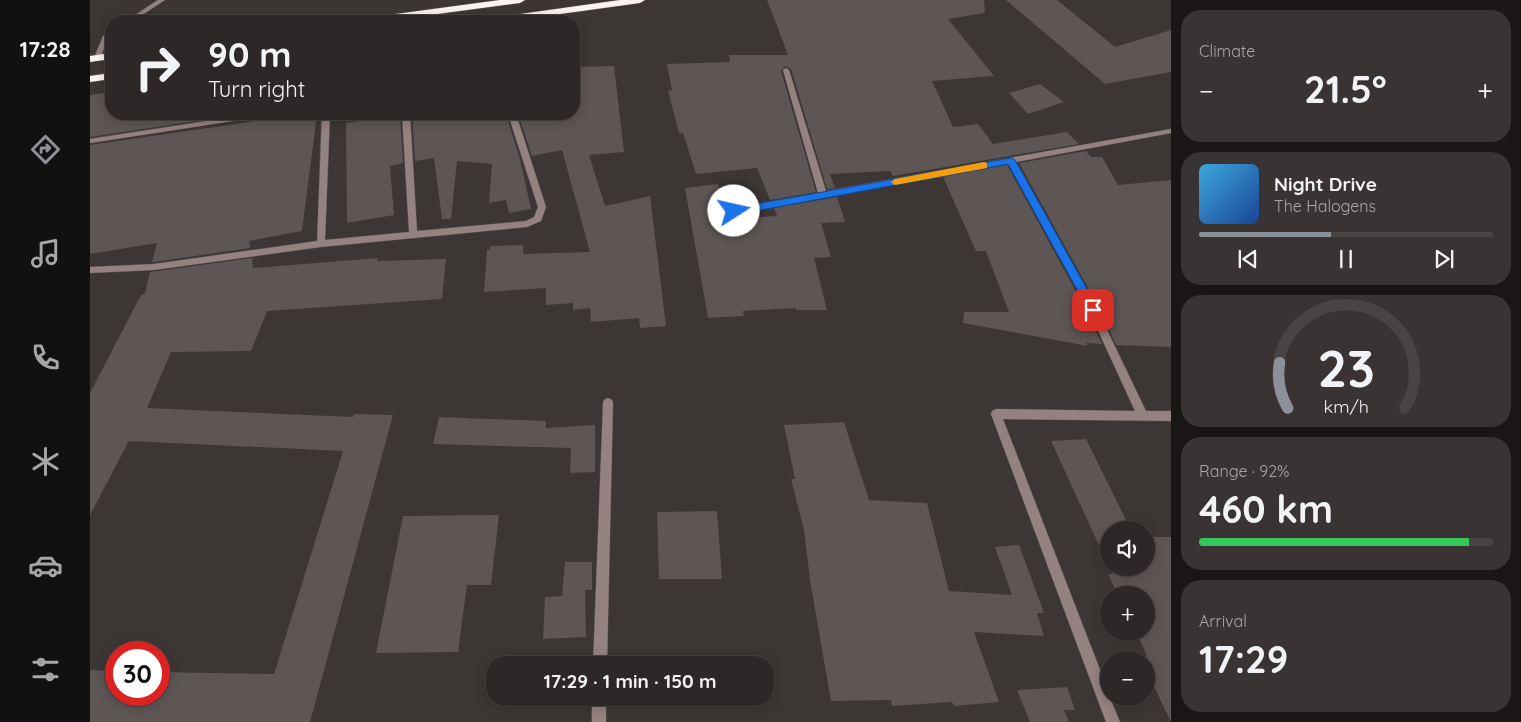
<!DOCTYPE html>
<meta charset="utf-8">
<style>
:root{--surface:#2d2827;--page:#393433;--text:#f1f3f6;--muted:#a7a6a7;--line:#484444;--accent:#8c9099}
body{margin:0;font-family:Quicksand,sans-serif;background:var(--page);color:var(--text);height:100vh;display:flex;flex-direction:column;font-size:19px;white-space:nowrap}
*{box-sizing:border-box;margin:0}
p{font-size:16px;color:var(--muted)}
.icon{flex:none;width:28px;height:28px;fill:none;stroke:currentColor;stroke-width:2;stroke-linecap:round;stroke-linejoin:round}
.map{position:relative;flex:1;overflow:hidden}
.side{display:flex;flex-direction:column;gap:10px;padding:10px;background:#191615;width:350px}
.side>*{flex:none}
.banner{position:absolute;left:15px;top:15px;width:475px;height:105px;border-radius:20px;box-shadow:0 2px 12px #0003,0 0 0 1px var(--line);background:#2d2827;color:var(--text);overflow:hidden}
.controls{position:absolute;left:1010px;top:521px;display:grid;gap:10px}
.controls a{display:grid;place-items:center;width:55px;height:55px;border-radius:50%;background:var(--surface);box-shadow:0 2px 12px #0003,0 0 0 1px var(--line);font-size:25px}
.speed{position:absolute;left:15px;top:641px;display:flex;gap:10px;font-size:25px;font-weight:700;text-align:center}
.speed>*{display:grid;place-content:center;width:65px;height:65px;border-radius:50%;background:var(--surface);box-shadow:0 2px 12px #0003,0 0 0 1px var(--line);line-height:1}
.speed .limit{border:8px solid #d22;background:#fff;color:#111}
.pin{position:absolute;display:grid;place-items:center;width:42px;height:42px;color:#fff;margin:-21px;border-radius:10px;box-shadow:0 2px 8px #0006}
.me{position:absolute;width:55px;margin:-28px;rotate:80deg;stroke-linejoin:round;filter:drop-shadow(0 0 4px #0008)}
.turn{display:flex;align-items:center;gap:18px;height:105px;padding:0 20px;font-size:22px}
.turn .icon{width:65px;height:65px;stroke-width:2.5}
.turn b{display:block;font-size:35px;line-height:42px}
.big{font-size:38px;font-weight:700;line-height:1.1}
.side .card{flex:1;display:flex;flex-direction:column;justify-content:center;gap:8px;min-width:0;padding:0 18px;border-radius:20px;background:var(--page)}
.side .dial{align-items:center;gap:0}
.dial svg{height:130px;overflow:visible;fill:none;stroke:var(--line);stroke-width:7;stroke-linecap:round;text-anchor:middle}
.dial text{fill:var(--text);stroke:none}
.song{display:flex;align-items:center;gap:15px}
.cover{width:60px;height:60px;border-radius:8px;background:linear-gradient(135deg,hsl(200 70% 55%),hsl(220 70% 35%))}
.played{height:5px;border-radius:2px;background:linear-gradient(90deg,var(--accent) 45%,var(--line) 45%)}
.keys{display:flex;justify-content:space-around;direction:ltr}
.heat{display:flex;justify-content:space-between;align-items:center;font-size:28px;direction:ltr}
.charge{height:8px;border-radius:4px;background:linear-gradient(90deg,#34c759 92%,var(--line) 0)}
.trip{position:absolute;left:396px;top:656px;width:288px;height:50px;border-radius:20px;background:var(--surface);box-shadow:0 2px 12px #0003,0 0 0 1px var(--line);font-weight:700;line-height:50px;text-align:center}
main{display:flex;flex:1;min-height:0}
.tab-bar{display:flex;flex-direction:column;width:90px;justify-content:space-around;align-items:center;background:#121010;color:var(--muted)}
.tab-bar .icon{width:35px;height:35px}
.tab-bar .active{color:var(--accent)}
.tab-bar b{font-size:22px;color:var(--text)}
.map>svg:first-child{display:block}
.building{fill:#5d5654}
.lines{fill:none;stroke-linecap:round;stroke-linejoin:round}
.lane-casing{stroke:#585250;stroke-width:1}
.street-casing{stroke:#585250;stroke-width:1}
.highway-casing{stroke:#585250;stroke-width:1}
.lane{fill:#948280;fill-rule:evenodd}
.street{fill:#948280;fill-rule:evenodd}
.highway{fill:#fbf2f1;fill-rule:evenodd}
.route{fill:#1a73e8;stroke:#114b97}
.slow{fill:#f59e0b}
</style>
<main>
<nav class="tab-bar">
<b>17:28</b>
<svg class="icon active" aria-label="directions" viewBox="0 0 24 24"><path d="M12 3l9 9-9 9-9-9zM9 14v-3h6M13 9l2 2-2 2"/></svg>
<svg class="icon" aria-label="music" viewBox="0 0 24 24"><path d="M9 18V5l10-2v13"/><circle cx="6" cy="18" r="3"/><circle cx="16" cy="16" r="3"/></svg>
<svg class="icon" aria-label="phone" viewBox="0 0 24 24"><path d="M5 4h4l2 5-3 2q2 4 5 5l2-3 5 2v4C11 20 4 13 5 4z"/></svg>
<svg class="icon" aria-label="climate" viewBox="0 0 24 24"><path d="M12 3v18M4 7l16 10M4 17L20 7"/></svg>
<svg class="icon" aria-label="car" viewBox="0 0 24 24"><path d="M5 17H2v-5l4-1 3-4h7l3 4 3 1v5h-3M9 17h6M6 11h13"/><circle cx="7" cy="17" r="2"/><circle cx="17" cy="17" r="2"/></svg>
<svg class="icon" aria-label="filters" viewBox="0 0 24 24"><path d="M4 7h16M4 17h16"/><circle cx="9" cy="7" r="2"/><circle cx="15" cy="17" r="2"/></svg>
</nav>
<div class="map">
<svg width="1081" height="722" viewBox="0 0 1081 722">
<rect width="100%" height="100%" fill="#3c3634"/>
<path class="building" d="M 677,0 L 894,0 L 895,13 L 858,19 L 904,76 L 842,81 L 863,127 L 888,124 L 903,144 L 977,132 L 989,144 L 803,176 L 800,171 L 740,174 L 745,188 L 737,189 L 701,69 L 695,66 L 691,71 L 726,192 L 680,200 L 667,168 L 606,174 L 593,133 L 589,133 L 578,91 L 582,90 L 577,64 L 640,62 L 639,55 L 698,55 Z
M 916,0 L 967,0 L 1025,47 L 1081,30 L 1081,72 L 1015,84 Z
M 524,66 L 534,152 L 499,155 L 515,206 L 560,196 L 576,326 L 550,328 L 549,318 L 501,322 L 500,308 L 483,310 L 483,303 L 456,305 L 456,288 L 394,292 L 397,250 L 400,250 L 400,246 L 433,245 L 433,254 L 500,252 L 472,150 L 442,156 L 428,114 L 484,114 L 484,67 Z
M 950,84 L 974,102 L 938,114 L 919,93 Z
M 21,92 L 21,114 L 139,114 L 139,116 L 0,137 L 0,95 Z
M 215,114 L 227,114 L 212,231 L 159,241 L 160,248 L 64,262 L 62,262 L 67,243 L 0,254 L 0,145 Z
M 322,114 L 416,114 L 430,159 L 441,209 L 419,213 L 416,200 L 399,203 L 402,164 L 367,161 L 361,219 L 352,219 L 344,158 L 325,161 Z
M 310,115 L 313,163 L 300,166 L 304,215 L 257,223 L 256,123 Z
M 996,151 L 1001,157 L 1012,157 L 1028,185 L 1081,180 L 1081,347 L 1026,345 L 1008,306 L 929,163 Z
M 917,165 L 997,312 L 1012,344 L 996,343 L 998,346 L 873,323 L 874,312 L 919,312 L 896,251 L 886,251 L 853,177 Z
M 628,184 L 640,219 L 687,216 L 684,208 L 747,197 L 755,222 L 731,223 L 741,257 L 724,258 L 737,310 L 706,310 L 706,308 L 653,311 L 654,316 L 618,318 L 595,188 Z
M 162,258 L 163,268 L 288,258 L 287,261 L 356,259 L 352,299 L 177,311 L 161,351 L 81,352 L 57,408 L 263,417 L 264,414 L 303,415 L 220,722 L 0,722 L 0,670 L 26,671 L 26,695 L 69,695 L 69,672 L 184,674 L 253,451 L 39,441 L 0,515 L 0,393 L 51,295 L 55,294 L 60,272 Z
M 349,417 L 456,421 L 456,428 L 505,425 L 505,472 L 480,473 L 481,448 L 343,444 Z
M 754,422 L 779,500 L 837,503 L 859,591 L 922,595 L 905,547 L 929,545 L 954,613 L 947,613 L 954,636 L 884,632 L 909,702 L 864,706 L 862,702 L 802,706 L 801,700 L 741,701 L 720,580 L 714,530 L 701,479 L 705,479 L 694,425 Z
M 996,439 L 1041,530 L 1019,530 L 1019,567 L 961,441 Z
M 627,511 L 632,579 L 569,579 L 567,512 Z
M 409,515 L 401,585 L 377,585 L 368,652 L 286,653 L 313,516 Z
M 1056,537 L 1081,537 L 1081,722 L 1056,670 L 1056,653 L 1046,632 L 1056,632 L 1056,595 L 1028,595 L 1018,574 L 1022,574 L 1019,568 L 1056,568 Z
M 475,562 L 502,562 L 502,590 L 495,590 L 496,637 L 453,639 L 455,597 L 472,596 Z
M 977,687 L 985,710 L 974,710 L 979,722 L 940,722 L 927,690 Z"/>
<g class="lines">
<defs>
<path id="lane" d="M 162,114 L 179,114 L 175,116 L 0,143 L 0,139 Z
M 232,114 L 240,114 L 235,240 L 319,232 L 312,114 L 320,114 L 327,231 L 436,221 L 444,217 L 448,207 L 418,114 L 426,114 L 456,207 L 451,221 L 437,227 L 231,247 L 64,270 L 0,273 L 0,267 L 64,264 L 227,241 Z"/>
<path id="street" d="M 68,0 L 75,0 L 43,21 L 36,21 Z
M 21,31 L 21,36 L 19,37 L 10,58 L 5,59 L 4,58 L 13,36 Z
M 696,68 L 699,70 L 736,191 L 1081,129 L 1081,133 L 926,162 L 1006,307 L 1056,411 L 1081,411 L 1081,421 L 913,419 L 1019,693 L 1019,698 L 1020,698 L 1030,722 L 1016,722 L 901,414 L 902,411 L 906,409 L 1045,411 L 999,311 L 918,163 L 644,214 L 641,213 L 641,209 L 644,208 L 728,193 L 693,70 Z
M 518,398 L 522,400 L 523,403 L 517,665 L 503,665 L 513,403 L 514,400 Z
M 502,698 L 516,698 L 516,722 L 502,722 Z"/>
<path id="highway" d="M 410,0 L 435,0 L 430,3 L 295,21 L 271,21 L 276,18 Z
M 530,0 L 555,0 L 550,3 L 419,21 L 396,21 L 401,18 Z
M 21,53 L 21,59 L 0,62 L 0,56 Z
M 21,73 L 21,79 L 0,82 L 0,76 Z"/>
</defs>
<use href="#lane" class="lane-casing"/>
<use href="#street" class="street-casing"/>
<use href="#highway" class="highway-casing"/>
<use href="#lane" class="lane"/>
<use href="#street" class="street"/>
<use href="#highway" class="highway"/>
</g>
<path class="route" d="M 921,158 L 925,160 L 1007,307 L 1009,310 L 1007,313 L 1000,313 L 918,164 L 644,215 L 639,211 L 644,208 Z"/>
<path class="slow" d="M 894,162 L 897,163 L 897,168 L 805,185 L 801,182 L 805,179 Z"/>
</svg>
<div class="controls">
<a><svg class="icon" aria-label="sound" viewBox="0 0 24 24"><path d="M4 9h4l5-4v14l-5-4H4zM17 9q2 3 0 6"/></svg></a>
<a>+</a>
<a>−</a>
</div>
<div class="speed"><div class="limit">30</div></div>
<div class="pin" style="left:1003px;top:310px;background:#d93025"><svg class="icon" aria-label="arrive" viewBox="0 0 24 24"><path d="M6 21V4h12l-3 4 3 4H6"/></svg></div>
<svg class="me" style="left:644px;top:211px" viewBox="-20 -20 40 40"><circle r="19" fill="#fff"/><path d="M0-13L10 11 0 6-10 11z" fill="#1a73e8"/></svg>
<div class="trip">17:29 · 1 min · 150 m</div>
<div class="banner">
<div class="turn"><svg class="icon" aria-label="right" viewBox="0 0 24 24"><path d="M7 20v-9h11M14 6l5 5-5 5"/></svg><div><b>90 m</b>Turn right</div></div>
</div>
</div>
<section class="side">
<div class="card"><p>Climate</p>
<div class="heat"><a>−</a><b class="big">21.5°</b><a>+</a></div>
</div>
<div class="card">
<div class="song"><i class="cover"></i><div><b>Night Drive</b><p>The Halogens</p></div></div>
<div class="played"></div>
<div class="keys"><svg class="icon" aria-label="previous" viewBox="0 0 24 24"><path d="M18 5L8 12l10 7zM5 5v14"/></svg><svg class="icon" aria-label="pause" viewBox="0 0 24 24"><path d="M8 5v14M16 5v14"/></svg><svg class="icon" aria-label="next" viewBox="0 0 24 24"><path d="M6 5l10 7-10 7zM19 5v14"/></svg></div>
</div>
<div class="card dial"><svg viewBox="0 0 100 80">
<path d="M14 69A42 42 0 1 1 86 69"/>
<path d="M14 69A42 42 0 0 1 9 41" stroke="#8c9099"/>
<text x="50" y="56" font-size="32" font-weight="700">23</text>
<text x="50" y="72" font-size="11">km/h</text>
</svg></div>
<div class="card"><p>Range · 92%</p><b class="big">460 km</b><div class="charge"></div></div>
<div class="card"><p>Arrival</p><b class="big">17:29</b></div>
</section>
</main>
